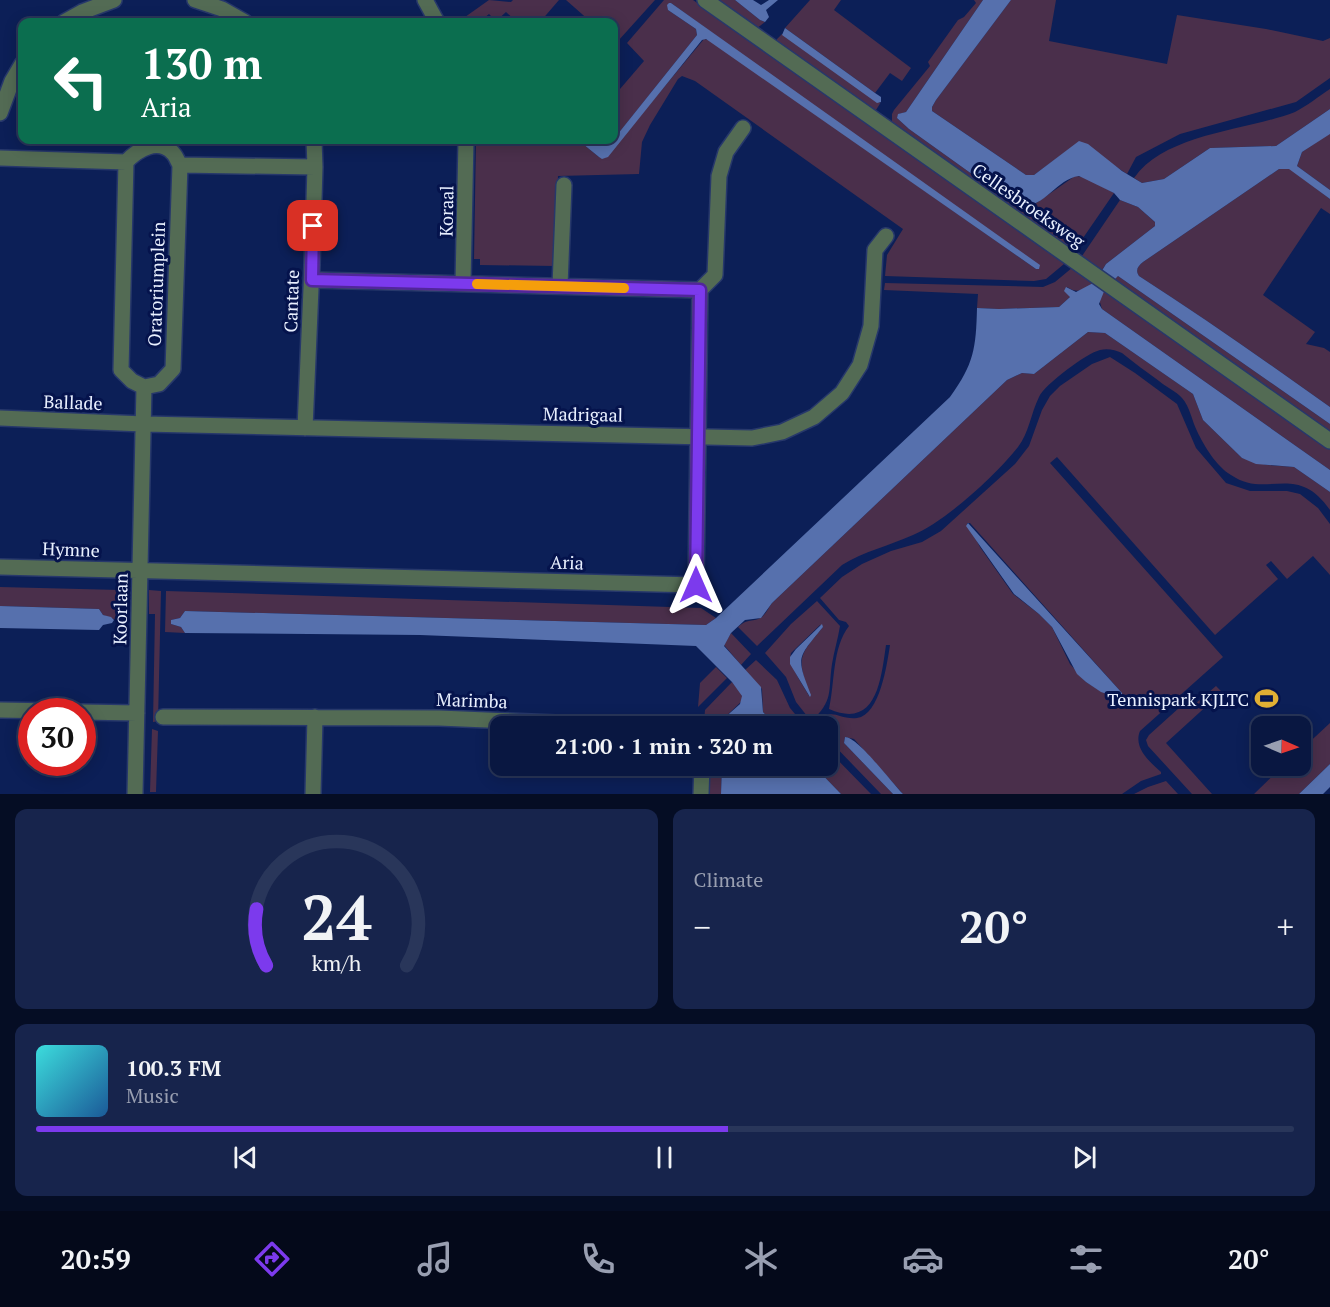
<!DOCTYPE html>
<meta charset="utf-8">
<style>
:root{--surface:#091741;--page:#17244c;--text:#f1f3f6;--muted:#999fb1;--line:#29365a;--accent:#7c3aed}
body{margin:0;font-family:"PT Serif",serif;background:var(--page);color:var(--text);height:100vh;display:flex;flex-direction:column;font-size:22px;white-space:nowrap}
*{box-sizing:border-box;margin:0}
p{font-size:20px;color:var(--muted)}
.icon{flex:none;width:33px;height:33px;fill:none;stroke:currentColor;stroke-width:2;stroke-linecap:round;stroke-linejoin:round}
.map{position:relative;height:794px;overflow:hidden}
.panel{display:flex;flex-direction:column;gap:15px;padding:15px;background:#050d24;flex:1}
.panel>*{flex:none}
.hud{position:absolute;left:18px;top:18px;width:600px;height:126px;border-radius:12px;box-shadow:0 3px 15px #0003,0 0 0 2px var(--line);background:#0b6e4f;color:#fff;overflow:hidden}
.needle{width:39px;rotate:92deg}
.fabs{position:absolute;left:1251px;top:716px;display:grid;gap:12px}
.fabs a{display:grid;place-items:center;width:60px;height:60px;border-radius:12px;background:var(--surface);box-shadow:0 3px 15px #0003,0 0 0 2px var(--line);font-size:30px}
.speed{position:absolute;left:18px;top:698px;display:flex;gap:12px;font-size:30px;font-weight:700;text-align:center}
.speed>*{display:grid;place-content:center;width:78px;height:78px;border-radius:50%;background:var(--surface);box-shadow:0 3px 15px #0003,0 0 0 2px var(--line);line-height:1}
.speed .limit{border:9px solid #d22;background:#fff;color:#111}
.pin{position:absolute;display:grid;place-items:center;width:51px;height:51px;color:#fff;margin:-26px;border-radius:12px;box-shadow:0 3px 9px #0006}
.me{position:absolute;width:66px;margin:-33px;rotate:0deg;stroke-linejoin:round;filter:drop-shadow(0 0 4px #0008)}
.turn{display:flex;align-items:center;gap:21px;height:126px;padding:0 24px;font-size:27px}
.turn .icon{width:78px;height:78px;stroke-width:2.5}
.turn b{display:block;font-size:42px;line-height:51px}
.big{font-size:45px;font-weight:700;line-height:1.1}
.panel .card{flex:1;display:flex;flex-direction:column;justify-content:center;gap:9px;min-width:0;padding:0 21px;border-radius:12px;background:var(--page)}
.panel .dial{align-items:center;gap:0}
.dial svg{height:156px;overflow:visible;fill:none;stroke:var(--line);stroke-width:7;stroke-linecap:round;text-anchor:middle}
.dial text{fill:var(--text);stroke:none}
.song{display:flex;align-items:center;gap:18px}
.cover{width:72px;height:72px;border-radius:9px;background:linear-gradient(135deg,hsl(180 70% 55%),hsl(210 70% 35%))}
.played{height:6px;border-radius:3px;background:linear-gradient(90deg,var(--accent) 55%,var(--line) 55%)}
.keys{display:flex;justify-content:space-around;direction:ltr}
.heat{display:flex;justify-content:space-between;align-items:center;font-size:33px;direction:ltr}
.panel .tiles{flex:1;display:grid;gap:15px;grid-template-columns:1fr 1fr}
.card:last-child{grid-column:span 2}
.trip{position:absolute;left:490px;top:716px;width:348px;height:60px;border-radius:12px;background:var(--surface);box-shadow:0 3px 15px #0003,0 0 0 2px var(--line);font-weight:700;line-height:60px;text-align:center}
.menu{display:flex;height:96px;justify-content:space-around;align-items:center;background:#04091a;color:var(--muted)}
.menu .icon{width:42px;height:42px}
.menu .active{color:var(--accent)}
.menu b{font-size:27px;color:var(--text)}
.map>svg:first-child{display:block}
.green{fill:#4a2f4b;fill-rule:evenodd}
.water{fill:#5670ad}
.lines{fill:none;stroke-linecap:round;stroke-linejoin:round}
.street-casing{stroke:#27386b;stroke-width:18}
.street{stroke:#536b54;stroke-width:15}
.route-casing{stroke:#51269a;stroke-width:15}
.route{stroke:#7c3aed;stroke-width:10}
.slow{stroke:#f59e0b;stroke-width:10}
.labels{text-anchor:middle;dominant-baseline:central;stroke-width:6;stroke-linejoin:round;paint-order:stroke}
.street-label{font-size:18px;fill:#e9f0ff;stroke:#05134c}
.poi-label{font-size:18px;fill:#e9f0ff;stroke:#05134c;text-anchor:end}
</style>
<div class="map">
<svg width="1330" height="794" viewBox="0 0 1330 794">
<rect width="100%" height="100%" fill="#0c1f57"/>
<path class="green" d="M 489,0 L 511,2 L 513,0 L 559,0 L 540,22 L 517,22 L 506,12 L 495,22 L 488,22 L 493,18 L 489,14 L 479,22 L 458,22 Z
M 566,0 L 655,0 L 618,41 L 614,40 L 614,22 L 591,22 Z
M 664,0 L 693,0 L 1062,257 L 1064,264 L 1046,279 L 1034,281 L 885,276 L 887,255 L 903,229 L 695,81 L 682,76 L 678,79 L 650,125 L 642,142 L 639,174 L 558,176 L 555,266 L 480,265 L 480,259 L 474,259 L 476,140 L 578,140 L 599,157 L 605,158 L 704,39 L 709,40 L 1036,269 L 1039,269 L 671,3 L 668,10 L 696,29 L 697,35 L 614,139 L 614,122 L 619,116 L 614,111 L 614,96 L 644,61 L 627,43 Z
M 714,0 L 735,0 L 760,20 L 765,22 L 756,29 Z
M 810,0 L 841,0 L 834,10 L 911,68 L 902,81 L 890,73 L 875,93 L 785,28 Z
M 974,0 L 983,0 L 906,112 L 899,114 L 897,118 L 909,129 L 1018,207 L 1032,206 L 1075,176 L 1085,177 L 1114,193 L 1072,254 L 892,123 L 892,114 L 894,110 L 930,66 L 928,62 L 958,20 L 964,17 L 976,3 Z
M 1011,0 L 1056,0 L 1049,41 L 1167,64 L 1177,15 L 1266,29 L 1323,41 L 1330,38 L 1330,78 L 1296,102 L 1180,134 L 1136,157 L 1127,174 L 1079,142 L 1034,175 L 1026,175 L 932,111 L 932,107 L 936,100 Z
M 782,34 L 880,103 L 881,102 L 876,110 L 872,111 L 777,43 L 777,39 Z
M 1330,89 L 1330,109 L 1276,146 L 1210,148 L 1164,179 L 1142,183 L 1134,178 C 1166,133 1246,131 1295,112 C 1307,106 1319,96 1330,89 Z
M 1330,133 L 1330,190 L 1297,166 L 1302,152 Z
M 1289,168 L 1330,199 L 1330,214 L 1321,208 L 1263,295 L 1315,332 L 1306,344 L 1324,348 L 1330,352 L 1330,407 C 1267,362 1204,318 1139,276 C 1135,270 1138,266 1143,262 L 1279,169 Z
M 1120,200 L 1138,207 L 1156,223 L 1155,226 L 1106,264 L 1100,273 L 1082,260 L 1082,256 Z
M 1073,267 L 1095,282 C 1084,289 1079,295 1067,287 L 1070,297 L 1059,307 L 999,309 L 977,308 L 978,294 L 884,290 L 885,283 L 1043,287 L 1055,282 Z
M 1118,276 L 1330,424 L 1330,434 L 1112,281 Z
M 1105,289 L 1330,448 L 1330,470 L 1102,309 L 1099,299 Z
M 1088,332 L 1105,333 L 1193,394 L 1203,420 L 1242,458 L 1267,465 L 1294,467 L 1330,492 L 1330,510 C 1296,461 1267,500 1231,475 C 1217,467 1204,446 1197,431 C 1192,421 1190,407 1182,398 C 1176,391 1166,387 1159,381 C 1147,372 1134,363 1122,353 C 1115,350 1108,348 1100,350 C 1087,353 1045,384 1039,397 C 1031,413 1029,433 1018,447 C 995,476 946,521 913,535 C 889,546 864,551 842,565 L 757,646 L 738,627 C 749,617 755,623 763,616 C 766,613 769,607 772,603 L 1007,380 L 1022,373 L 1034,374 Z
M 1110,357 L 1135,373 L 1177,404 L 1196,448 L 1226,483 L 1250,491 L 1287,491 L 1300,494 L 1318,508 L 1330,524 L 1330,575 L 1313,556 L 1287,579 L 1271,561 L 1266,565 L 1278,579 L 1215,635 L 1057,457 L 1050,463 L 1223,657 L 1140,731 C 1133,748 1150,762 1161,772 L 1161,774 L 1141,781 L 1122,794 L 903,794 L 854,739 L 845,737 L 844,743 L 893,794 L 881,794 L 828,739 L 828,726 L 816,726 L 814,724 C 833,705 836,720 857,718 C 880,715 887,664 890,645 L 886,645 C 881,679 877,730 829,709 C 835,682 832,648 849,626 L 846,622 L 839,620 L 820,598 L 842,577 L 862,564 L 891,551 L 922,542 L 941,531 L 1015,464 L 1029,446 L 1042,410 L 1050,396 L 1060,386 L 1092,364 ZM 967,523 L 970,523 L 1122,693 L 1109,696 L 1086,682 L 1070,664 L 1052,627 L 1039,614 L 1013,594 L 980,547 Z
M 0,587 L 120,590 L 119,621 L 103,615 L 99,609 L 0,606 Z
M 149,590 L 161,591 L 158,721 L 153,722 L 155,614 L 149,614 Z
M 166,591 L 701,608 L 716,618 L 706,625 L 185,611 L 180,618 L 171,620 L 171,624 L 181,627 L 185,633 L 165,632 Z
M 817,601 L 840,626 C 838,639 834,651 832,664 C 828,691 834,701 811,721 L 796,702 L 786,677 L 765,653 L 791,624 ZM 820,625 L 823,627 C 797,658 798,657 809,696 C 803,684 788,666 791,653 Z
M 731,633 L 751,654 L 741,665 L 724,645 Z
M 756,660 L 777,680 L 790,708 L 805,726 L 776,726 L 763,712 L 762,689 L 745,670 Z
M 716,667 L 727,678 L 698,707 L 700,683 Z
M 732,682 L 741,693 L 743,700 L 722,720 L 722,726 L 707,726 L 704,723 L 705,710 Z
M 1216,686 L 1222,692 L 1166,743 L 1212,794 L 1192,794 L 1148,746 L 1146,740 L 1149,735 L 1190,698 L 1195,704 Z
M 1330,723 L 1330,764 L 1299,794 L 1254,794 L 1284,765 L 1300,765 L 1301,750 Z
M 152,729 L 158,731 L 156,792 L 150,792 Z
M 828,750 L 871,794 L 841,794 L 813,765 L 828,765 Z
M 707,765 L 722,765 L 721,794 L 707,794 Z
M 1166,781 L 1178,794 L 1134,794 L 1148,787 Z"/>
<path class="water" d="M 735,0 L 753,0 L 761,5 L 769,0 L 778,0 L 766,10 L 769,17 L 765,22 L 760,20 Z
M 983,0 L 1011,0 L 936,100 L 932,107 L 932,111 L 1026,175 L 1034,175 L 1079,141 L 1088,144 L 1122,171 L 1142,183 L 1164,179 L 1210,148 L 1276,146 L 1330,109 L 1330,134 L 1302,152 L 1297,166 L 1330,190 L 1330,199 L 1289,169 L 1279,169 L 1143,262 C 1138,266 1135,270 1139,276 C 1204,318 1267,362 1330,407 L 1330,424 L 1118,276 L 1105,289 L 1099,304 L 1102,309 L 1330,470 L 1330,492 L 1294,467 L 1256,464 L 1242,458 L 1203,420 L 1193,394 L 1105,333 L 1088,332 L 1034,374 L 1022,373 L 1007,380 L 772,603 L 761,618 L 745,620 L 731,633 L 724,646 L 761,687 L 763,712 L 776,726 L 722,726 L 722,720 L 740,704 L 742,696 L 732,682 L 696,646 L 420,635 L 185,633 L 181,627 L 171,624 L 171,620 L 180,618 L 185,611 L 706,625 L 716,618 L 950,397 C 974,364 976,348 977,308 L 999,309 L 1059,307 L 1070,297 L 1064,291 L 1066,287 L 1076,292 L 1095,282 L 1106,264 L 1155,226 L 1155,222 L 1138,207 L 1120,200 L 1114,193 L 1079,176 C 1056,179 1046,208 1018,207 L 909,129 L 897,118 L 898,114 L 906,112 Z
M 669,3 L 671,3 L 1040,265 L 1039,269 L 1036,269 L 706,39 L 702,40 L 608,157 L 602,159 L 599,157 L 578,140 L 592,140 L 602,146 L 609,145 L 697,35 L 696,29 L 668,10 L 667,5 Z
M 785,28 L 875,93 L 881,97 L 881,102 L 877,103 L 782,35 Z
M 968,523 L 1122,693 L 1122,697 L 1118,698 L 1101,692 L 1086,682 L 1077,674 L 1052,627 L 1039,614 L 1014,594 L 966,526 Z
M 0,606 L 99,609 L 103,615 L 111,617 L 114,620 L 112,623 L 103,625 L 99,630 L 0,628 Z
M 822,624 L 823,627 C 797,659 796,656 811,695 L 810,697 L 790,664 L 790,657 L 796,649 Z
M 845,737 C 858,737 891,782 903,794 L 893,794 L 844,743 Z
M 1330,764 L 1330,787 L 1323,794 L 1299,794 Z
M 722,765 L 813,765 L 841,794 L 721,794 Z"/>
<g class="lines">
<defs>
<path id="street" d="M 195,0 L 222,9 L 245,22
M 425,0 L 437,22
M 705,0 L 1330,441
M 64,22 L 82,12 L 114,0
M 0,113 L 12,81 L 22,64
M 0,158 L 126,162
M 180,165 L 173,369 L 159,384 L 144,387 L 132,381 L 121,370 L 126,162 C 137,150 158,137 173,153 C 176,156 178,162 180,165 L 315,167
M 312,280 L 700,290
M 463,283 L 466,140
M 560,286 L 564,185
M 0,418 L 144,424 L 752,438 L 782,432 L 814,417 L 842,393 L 860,365 L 871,326 L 875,250 L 886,236
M 305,428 L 312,265 L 315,167 L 314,140
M 0,567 L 696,585 L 700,290 L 715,275 L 719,176 L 726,152 L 743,128
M 0,710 L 54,711
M 82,712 L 137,713
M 163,717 L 439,718 L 628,726
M 135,794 L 144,387
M 313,794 L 315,717
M 701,794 L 702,765"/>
</defs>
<use href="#street" class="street-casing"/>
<use href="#street" class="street"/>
</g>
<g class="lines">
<defs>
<path id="route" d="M 313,226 L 312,280 L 700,290 L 696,585"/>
</defs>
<use href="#route" class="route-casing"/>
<use href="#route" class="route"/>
<path class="slow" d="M 477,284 L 624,288"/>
</g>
<defs>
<symbol id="stadium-bare" viewBox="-9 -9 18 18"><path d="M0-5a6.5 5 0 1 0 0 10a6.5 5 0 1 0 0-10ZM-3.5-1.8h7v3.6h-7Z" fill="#e0af34" stroke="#05134c" stroke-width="2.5" paint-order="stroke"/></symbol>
</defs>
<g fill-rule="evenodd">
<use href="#stadium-bare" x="1250" y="682" width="33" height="33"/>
</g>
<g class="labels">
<g class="street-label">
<text transform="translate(1029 205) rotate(35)">Cellesbroeksweg</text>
<text transform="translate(446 211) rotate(-89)">Koraal</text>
<text transform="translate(156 284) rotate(-88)">Oratoriumplein</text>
<text transform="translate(291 301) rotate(-88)">Cantate</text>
<text transform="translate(73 402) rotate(2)">Ballade</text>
<text transform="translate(583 414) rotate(1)">Madrigaal</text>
<text transform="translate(71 549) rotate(2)">Hymne</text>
<text transform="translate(567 562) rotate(2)">Aria</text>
<text transform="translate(120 609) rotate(-89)">Koorlaan</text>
<text transform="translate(472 700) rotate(2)">Marimba</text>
</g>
<g class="poi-label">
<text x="1249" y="699">Tennispark KJLTC</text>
</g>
</g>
</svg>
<div class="fabs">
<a><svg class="needle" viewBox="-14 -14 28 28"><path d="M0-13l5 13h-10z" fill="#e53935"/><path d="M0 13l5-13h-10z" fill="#999fb1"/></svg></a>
</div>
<div class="speed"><div class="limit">30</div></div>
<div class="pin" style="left:313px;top:226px;background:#d93025"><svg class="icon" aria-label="arrive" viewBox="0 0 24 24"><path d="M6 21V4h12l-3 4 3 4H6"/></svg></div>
<svg class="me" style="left:696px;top:585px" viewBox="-20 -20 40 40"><path d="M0-17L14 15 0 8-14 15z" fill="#7c3aed" stroke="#fff" stroke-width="4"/></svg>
<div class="trip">21:00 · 1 min · 320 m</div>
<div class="hud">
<div class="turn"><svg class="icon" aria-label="left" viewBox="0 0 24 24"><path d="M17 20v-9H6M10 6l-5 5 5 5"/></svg><div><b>130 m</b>Aria</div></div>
</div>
</div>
<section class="panel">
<div class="tiles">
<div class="card dial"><svg viewBox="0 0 100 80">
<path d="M14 69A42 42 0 1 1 86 69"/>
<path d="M14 69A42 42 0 0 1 9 40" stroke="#7c3aed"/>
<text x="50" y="56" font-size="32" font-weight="700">24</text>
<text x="50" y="72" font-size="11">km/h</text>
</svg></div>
<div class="card"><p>Climate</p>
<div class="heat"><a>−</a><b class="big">20°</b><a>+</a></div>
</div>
<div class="card">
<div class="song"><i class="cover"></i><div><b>100.3 FM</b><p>Music</p></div></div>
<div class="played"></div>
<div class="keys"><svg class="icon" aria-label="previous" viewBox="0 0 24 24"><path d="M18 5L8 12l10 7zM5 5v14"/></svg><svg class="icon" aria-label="pause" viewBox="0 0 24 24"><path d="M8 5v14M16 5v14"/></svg><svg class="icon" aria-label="next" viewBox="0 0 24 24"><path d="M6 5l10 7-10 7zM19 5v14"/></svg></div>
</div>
</div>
</section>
<nav class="menu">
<b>20:59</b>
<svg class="icon active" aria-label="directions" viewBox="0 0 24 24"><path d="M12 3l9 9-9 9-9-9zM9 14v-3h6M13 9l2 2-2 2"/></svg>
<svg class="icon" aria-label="music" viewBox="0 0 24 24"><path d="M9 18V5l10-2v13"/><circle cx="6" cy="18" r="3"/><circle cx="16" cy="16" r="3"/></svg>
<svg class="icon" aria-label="phone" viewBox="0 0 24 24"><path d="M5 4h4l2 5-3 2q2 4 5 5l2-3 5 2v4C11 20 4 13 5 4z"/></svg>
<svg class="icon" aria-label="climate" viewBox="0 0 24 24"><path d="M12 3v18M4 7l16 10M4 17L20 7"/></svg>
<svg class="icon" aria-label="car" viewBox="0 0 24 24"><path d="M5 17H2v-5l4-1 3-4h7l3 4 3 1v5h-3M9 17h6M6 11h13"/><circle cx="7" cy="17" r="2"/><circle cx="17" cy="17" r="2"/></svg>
<svg class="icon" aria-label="filters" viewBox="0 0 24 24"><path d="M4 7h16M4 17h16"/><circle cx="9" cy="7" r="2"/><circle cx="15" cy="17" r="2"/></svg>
<b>20°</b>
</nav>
